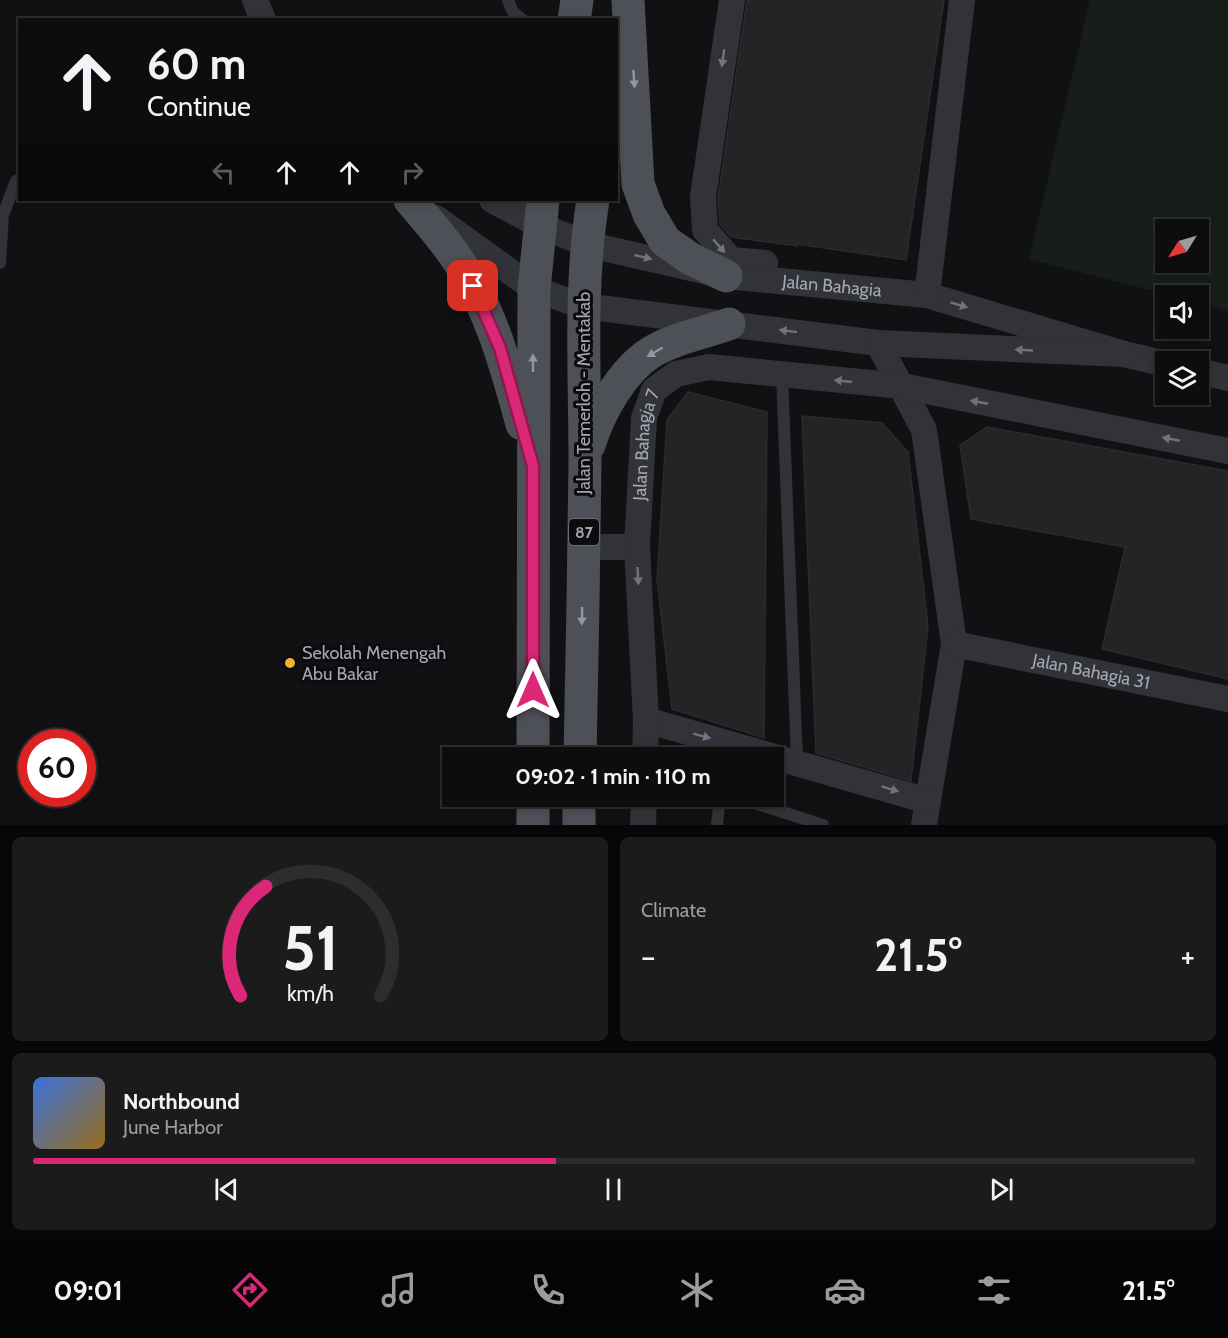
<!DOCTYPE html>
<meta charset="utf-8">
<style>
:root{--surface:#0d0d0e;--page:#1b1b1c;--text:#f1f3f6;--muted:#9a9c9e;--line:#2d2d2e;--accent:#db2777}
body{margin:0;font-family:Cabin,sans-serif;background:var(--page);color:var(--text);height:100vh;display:flex;flex-direction:column;font-size:22px;white-space:nowrap}
*{box-sizing:border-box;margin:0}
p{font-size:20px;color:var(--muted)}
.icon{flex:none;width:33px;height:33px;fill:none;stroke:currentColor;stroke-width:2;stroke-linecap:round;stroke-linejoin:round}
.map{position:relative;height:825px;overflow:hidden}
.side{display:flex;flex-direction:column;gap:12px;padding:12px;background:#070708;flex:1}
.side>*{flex:none}
.hud{position:absolute;left:18px;top:18px;width:600px;height:183px;border-radius:0px;box-shadow:0 3px 9px #0003,0 0 0 2px var(--line);background:#0d0d0e;color:var(--text);overflow:hidden}
.needle{width:39px;rotate:233deg}
.tools{position:absolute;left:1155px;top:219px;display:grid;gap:12px}
.tools a{display:grid;place-items:center;width:54px;height:54px;border-radius:0px;background:var(--surface);box-shadow:0 3px 9px #0003,0 0 0 2px var(--line);font-size:30px}
.speed{position:absolute;left:18px;top:729px;display:flex;gap:12px;font-size:30px;font-weight:700;text-align:center}
.speed>*{display:grid;place-content:center;width:78px;height:78px;border-radius:50%;background:var(--surface);box-shadow:0 3px 9px #0003,0 0 0 2px var(--line);line-height:1}
.speed .limit{border:9px solid #d22;background:#fff;color:#111}
.pin{position:absolute;display:grid;place-items:center;width:51px;height:51px;color:#fff;margin:-26px;border-radius:12px;box-shadow:0 3px 9px #0006}
.me{position:absolute;width:66px;margin:-33px;rotate:0deg;stroke-linejoin:round;filter:drop-shadow(0 0 4px #0008)}
.turn{display:flex;align-items:center;gap:21px;height:126px;padding:0 30px;font-size:27px}
.turn .icon{width:78px;height:78px;stroke-width:2.5}
.turn b{display:block;font-size:42px;line-height:51px}
.lanes{display:flex;align-items:center;height:57px;padding:0 30px;background:#0003;justify-content:center;gap:30px;direction:ltr}
.lanes .off{opacity:.35}
.big{font-size:45px;font-weight:800;line-height:1.1}
.side .tile{flex:1;display:flex;flex-direction:column;justify-content:center;gap:9px;min-width:0;padding:0 21px;border-radius:9px;background:var(--page)}
.side .dial{align-items:center;gap:0}
.dial svg{height:156px;overflow:visible;fill:none;stroke:var(--line);stroke-width:7;stroke-linecap:round;text-anchor:middle}
.dial text{fill:var(--text);stroke:none}
.song{display:flex;align-items:center;gap:18px}
.cover{width:72px;height:72px;border-radius:9px;background:linear-gradient(135deg,hsl(220 70% 55%),hsl(40 70% 35%))}
.played{height:6px;border-radius:3px;background:linear-gradient(90deg,var(--accent) 45%,var(--line) 45%)}
.keys{display:flex;justify-content:space-around;direction:ltr}
.heat{display:flex;justify-content:space-between;align-items:center;font-size:33px;direction:ltr}
.side .tiles{flex:1;display:grid;gap:12px;grid-template-columns:1fr 1fr}
.tile:last-child{grid-column:span 2}
.trip{position:absolute;left:442px;top:747px;width:342px;height:60px;border-radius:0px;background:var(--surface);box-shadow:0 3px 9px #0003,0 0 0 2px var(--line);font-weight:800;line-height:60px;text-align:center}
.tabs{display:flex;height:96px;justify-content:space-around;align-items:center;background:#050506;color:var(--muted)}
.tabs .icon{width:42px;height:42px}
.tabs .active{color:var(--accent)}
.tabs b{font-size:27px;color:var(--text)}
.map>svg:first-child{display:block}
.green{fill:#171d19;fill-rule:evenodd}
.building{fill:#242427;stroke:#2b2b2f;stroke-width:1.5}
.lines{fill:none;stroke-linecap:round;stroke-linejoin:round}
.service{stroke:#323338;stroke-width:12}
.minor{stroke:#323338;stroke-width:26}
.primary{stroke:#4e5057;stroke-width:33}
.oneway{fill:#70737c}
.oneway2{fill:#9196a1}
.route-casing{stroke:#8e194d;stroke-width:15}
.route{stroke:#db2777;stroke-width:10}
.poi-dot{fill:#f0b42c;stroke:#0c0c0e;stroke-width:2}
.labels{text-anchor:middle;dominant-baseline:central;stroke-width:6;stroke-linejoin:round;paint-order:stroke}
.shield{fill:#0c0c0e;stroke:#757882;stroke-width:1.5}
.shield-label{font-size:16px;font-weight:bold;fill:#a2a7b3}
.street-label{font-size:18px;fill:#a2a7b3;stroke:#0c0c0e}
.poi-label{font-size:18px;fill:#a2a7b3;stroke:#0c0c0e;text-anchor:start}
</style>
<div class="map">
<svg width="1228" height="825" viewBox="0 0 1228 825">
<rect width="100%" height="100%" fill="#111113"/>
<path class="green" d="M 1090,0 L 1228,0 L 1228,311 L 1199,303 L 1198,296 L 1169,295 L 1029,259 ZM 1166,230 L 1198,230 L 1198,262 L 1166,262 Z"/>
<path class="building" d="M 747,0 L 944,0 L 906,260 L 797,244 L 797,246 L 731,237 L 720,224 L 718,198 Z
M 688,392 L 767,412 L 764,738 L 672,709 L 657,579 L 667,420 Z
M 802,416 L 882,423 L 908,452 L 928,626 L 911,781 L 816,753 Z
M 987,427 L 1228,471 L 1228,679 L 1102,649 L 1125,547 L 971,519 L 960,445 Z"/>
<g class="lines">
<path class="service" d="M 508,0 L 513,12 L 523,20
M 0,263 L 3,215 L 16,181 L 20,179
M 782,374 L 797,761
M 732,796 L 823,825
M 717,825 L 720,796"/>
<g class="minor">
<path d="M 255,0 L 263,20"/>
<path d="M 732,0 L 703,197 L 705,230 L 731,260 L 765,263"/>
<path id="s1" d="M 492,200 L 539,225 L 586,244 L 726,276 L 927,295 L 1124,354 L 1166,364"/>
<path d="M 436,218 L 534,289 L 583,306 L 878,343 L 1124,354"/>
<path d="M 927,295 L 962,0"/>
<path d="M 878,343 L 924,430 L 954,644 L 924,825"/>
<path d="M 1198,371 L 1228,378"/>
<path d="M 584,547 L 637,547"/>
<path id="s2" d="M 954,644 L 1228,699"/>
<path d="M 646,720 L 928,801"/>
<path id="s3" d="M 645,758 L 646,720 L 637,547 L 644,418 L 654,390 L 676,374 L 709,367 L 902,386 L 1228,451"/>
<path d="M 643,825 L 644,796"/>
</g>
<path class="primary" d="M 628,0 L 638,184 L 649,214 L 665,241 L 691,259 L 726,276
M 574,20 L 577,0
M 410,200 C 428,221 447,242 461,265 C 492,313 507,370 522,424
M 589,445 C 599,413 621,372 650,353 C 672,339 703,333 729,324
M 533,758 L 534,289 L 543,200
M 580,758 C 582,659 584,561 585,462 C 585,374 579,287 593,200
M 533,825 L 533,796
M 579,825 L 579,796"/>
</g>
<defs><path id="oneway-solid" d="M-6-.8H1V-3.2L6.5 0L1 3.2V.8H-6Z" transform="scale(1.5)"/></defs>
<g class="oneway">
<use href="#oneway-solid" transform="translate(723 58) rotate(98)"/>
<use href="#oneway-solid" transform="translate(719 246) rotate(49)"/>
<use href="#oneway-solid" transform="translate(643 257) rotate(13)"/>
<use href="#oneway-solid" transform="translate(959 305) rotate(17)"/>
<use href="#oneway-solid" transform="translate(788 331) rotate(-173)"/>
<use href="#oneway-solid" transform="translate(1024 350) rotate(-177)"/>
<use href="#oneway-solid" transform="translate(843 381) rotate(-174)"/>
<use href="#oneway-solid" transform="translate(979 402) rotate(-169)"/>
<use href="#oneway-solid" transform="translate(1171 439) rotate(-169)"/>
<use href="#oneway-solid" transform="translate(638 576) rotate(87)"/>
<use href="#oneway-solid" transform="translate(702 736) rotate(15)"/>
<use href="#oneway-solid" transform="translate(890 789) rotate(17)"/>
</g>
<g class="oneway2">
<use href="#oneway-solid" transform="translate(634 79) rotate(86)"/>
<use href="#oneway-solid" transform="translate(655 352) rotate(150)"/>
<use href="#oneway-solid" transform="translate(533 363) rotate(-90)"/>
<use href="#oneway-solid" transform="translate(582 616) rotate(91)"/>
</g>
<g class="lines">
<defs>
<path id="route" d="M 473,286 L 500,348 L 533,466 L 533,690"/>
</defs>
<use href="#route" class="route-casing"/>
<use href="#route" class="route"/>
</g>
<circle class="poi-dot" cx="290" cy="663" r="6"/>
<g class="labels">
<rect class="shield" x="569" y="519" width="30" height="26" rx="4.5"/>
<g class="shield-label">
<text x="584" y="532">87</text>
</g>
<g class="street-label">
<text stroke="none"><textPath href="#s1" startOffset="354">Jalan Bahagia</textPath></text>
<text transform="translate(584 393) rotate(-90)">Jalan Temerloh - Mentakab</text>
<text stroke="none"><textPath href="#s3" startOffset="314">Jalan Bahagia 7</textPath></text>
<text stroke="none"><textPath href="#s2" startOffset="140">Jalan Bahagia 31</textPath></text>
</g>
<g class="poi-label">
<text x="302" y="653">Sekolah Menengah<tspan x="302" dy="21">Abu Bakar</tspan></text>
</g>
</g>
</svg>
<div class="tools">
<a><svg class="needle" viewBox="-14 -14 28 28"><path d="M0-13l5 13h-10z" fill="#e53935"/><path d="M0 13l5-13h-10z" fill="#9a9c9e"/></svg></a>
<a><svg class="icon" aria-label="sound" viewBox="0 0 24 24"><path d="M4 9h4l5-4v14l-5-4H4zM17 9q2 3 0 6"/></svg></a>
<a><svg class="icon" aria-label="layers" viewBox="0 0 24 24"><path d="M12 4l9 5-9 5-9-5zM3 14l9 5 9-5"/></svg></a>
</div>
<div class="speed"><div class="limit">60</div></div>
<div class="pin" style="left:473px;top:286px;background:#d93025"><svg class="icon" aria-label="arrive" viewBox="0 0 24 24"><path d="M6 21V4h12l-3 4 3 4H6"/></svg></div>
<svg class="me" style="left:533px;top:690px" viewBox="-20 -20 40 40"><path d="M0-17L14 15 0 8-14 15z" fill="#db2777" stroke="#fff" stroke-width="4"/></svg>
<div class="trip">09:02 · 1 min · 110 m</div>
<div class="hud">
<div class="turn"><svg class="icon" aria-label="ahead" viewBox="0 0 24 24"><path d="M12 20V5M6 11l6-6 6 6"/></svg><div><b>60 m</b>Continue</div></div>
<div class="lanes"><svg class="icon off" aria-label="left" viewBox="0 0 24 24"><path d="M17 20v-9H6M10 6l-5 5 5 5"/></svg><svg class="icon" aria-label="ahead" viewBox="0 0 24 24"><path d="M12 20V5M6 11l6-6 6 6"/></svg><svg class="icon" aria-label="ahead" viewBox="0 0 24 24"><path d="M12 20V5M6 11l6-6 6 6"/></svg><svg class="icon off" aria-label="right" viewBox="0 0 24 24"><path d="M7 20v-9h11M14 6l5 5-5 5"/></svg></div>
</div>
</div>
<section class="side">
<div class="tiles">
<div class="tile dial"><svg viewBox="0 0 100 80">
<path d="M14 69A42 42 0 1 1 86 69"/>
<path d="M14 69A42 42 0 0 1 27 13" stroke="#db2777"/>
<text x="50" y="56" font-size="32" font-weight="700">51</text>
<text x="50" y="72" font-size="11">km/h</text>
</svg></div>
<div class="tile"><p>Climate</p>
<div class="heat"><a>−</a><b class="big">21.5°</b><a>+</a></div>
</div>
<div class="tile">
<div class="song"><i class="cover"></i><div><b>Northbound</b><p>June Harbor</p></div></div>
<div class="played"></div>
<div class="keys"><svg class="icon" aria-label="previous" viewBox="0 0 24 24"><path d="M18 5L8 12l10 7zM5 5v14"/></svg><svg class="icon" aria-label="pause" viewBox="0 0 24 24"><path d="M8 5v14M16 5v14"/></svg><svg class="icon" aria-label="next" viewBox="0 0 24 24"><path d="M6 5l10 7-10 7zM19 5v14"/></svg></div>
</div>
</div>
</section>
<nav class="tabs">
<b>09:01</b>
<svg class="icon active" aria-label="directions" viewBox="0 0 24 24"><path d="M12 3l9 9-9 9-9-9zM9 14v-3h6M13 9l2 2-2 2"/></svg>
<svg class="icon" aria-label="music" viewBox="0 0 24 24"><path d="M9 18V5l10-2v13"/><circle cx="6" cy="18" r="3"/><circle cx="16" cy="16" r="3"/></svg>
<svg class="icon" aria-label="phone" viewBox="0 0 24 24"><path d="M5 4h4l2 5-3 2q2 4 5 5l2-3 5 2v4C11 20 4 13 5 4z"/></svg>
<svg class="icon" aria-label="climate" viewBox="0 0 24 24"><path d="M12 3v18M4 7l16 10M4 17L20 7"/></svg>
<svg class="icon" aria-label="car" viewBox="0 0 24 24"><path d="M5 17H2v-5l4-1 3-4h7l3 4 3 1v5h-3M9 17h6M6 11h13"/><circle cx="7" cy="17" r="2"/><circle cx="17" cy="17" r="2"/></svg>
<svg class="icon" aria-label="filters" viewBox="0 0 24 24"><path d="M4 7h16M4 17h16"/><circle cx="9" cy="7" r="2"/><circle cx="15" cy="17" r="2"/></svg>
<b>21.5°</b>
</nav>
